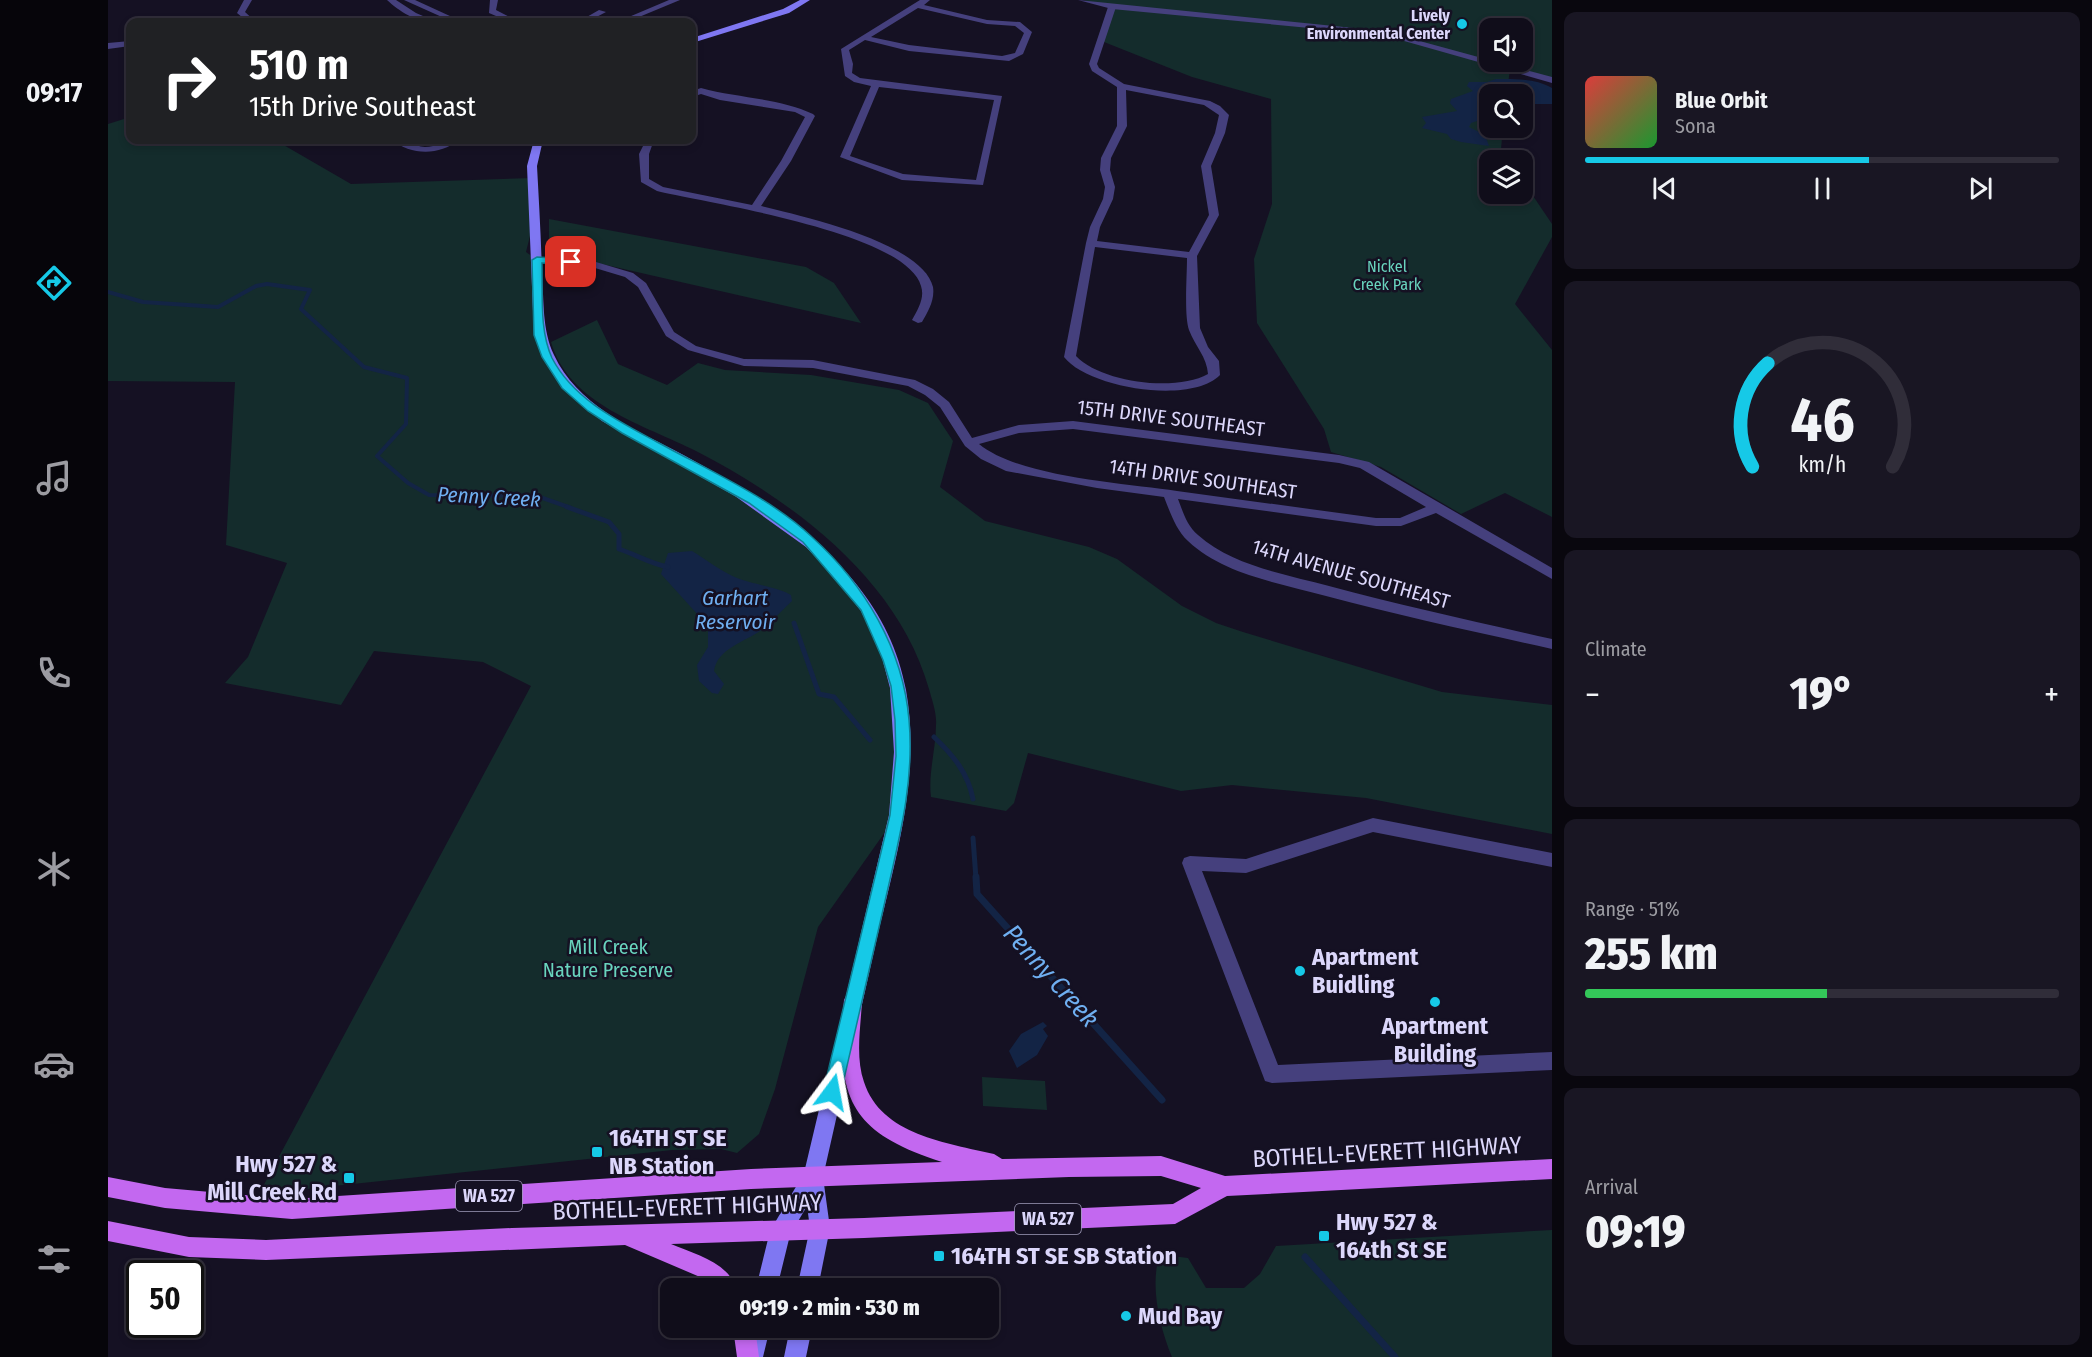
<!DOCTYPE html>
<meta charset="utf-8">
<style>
:root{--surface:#100d1a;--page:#191623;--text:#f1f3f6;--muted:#9c9ca2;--line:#302d39;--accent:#16c9e7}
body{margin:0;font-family:"Fira Sans Condensed",sans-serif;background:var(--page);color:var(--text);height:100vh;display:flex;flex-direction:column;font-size:22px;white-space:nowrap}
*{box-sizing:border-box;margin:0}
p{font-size:20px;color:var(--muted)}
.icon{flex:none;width:33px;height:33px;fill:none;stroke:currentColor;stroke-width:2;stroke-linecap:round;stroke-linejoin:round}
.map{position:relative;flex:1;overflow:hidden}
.drawer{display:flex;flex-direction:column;gap:12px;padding:12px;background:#09070e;width:540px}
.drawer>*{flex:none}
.hud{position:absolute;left:18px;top:18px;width:570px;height:126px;border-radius:12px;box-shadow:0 3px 9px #0003,0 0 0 2px var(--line);background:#202124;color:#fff;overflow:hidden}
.fabs{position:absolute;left:1371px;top:18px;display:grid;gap:12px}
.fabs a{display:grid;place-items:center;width:54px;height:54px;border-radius:12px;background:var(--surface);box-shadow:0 3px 9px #0003,0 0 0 2px var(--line);font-size:30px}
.speed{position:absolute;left:18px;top:1260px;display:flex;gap:12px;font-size:30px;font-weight:700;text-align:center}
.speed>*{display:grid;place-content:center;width:78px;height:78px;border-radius:50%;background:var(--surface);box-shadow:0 3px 9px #0003,0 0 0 2px var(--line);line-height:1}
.speed .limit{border:3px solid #111;border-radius:9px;background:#fff;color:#111}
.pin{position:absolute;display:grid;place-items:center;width:51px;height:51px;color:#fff;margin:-26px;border-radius:12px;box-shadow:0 3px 9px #0006}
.me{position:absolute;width:66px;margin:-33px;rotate:13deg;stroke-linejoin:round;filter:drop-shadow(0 0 4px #0008)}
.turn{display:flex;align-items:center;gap:21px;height:126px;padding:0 24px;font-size:27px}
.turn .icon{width:78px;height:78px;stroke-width:2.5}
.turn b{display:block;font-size:42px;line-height:51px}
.big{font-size:45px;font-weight:800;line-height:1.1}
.drawer .widget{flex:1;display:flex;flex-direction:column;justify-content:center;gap:9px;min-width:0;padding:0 21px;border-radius:12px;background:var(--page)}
.drawer .dial{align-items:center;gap:0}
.dial svg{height:156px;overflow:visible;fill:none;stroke:var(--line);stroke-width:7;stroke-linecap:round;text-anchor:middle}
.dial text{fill:var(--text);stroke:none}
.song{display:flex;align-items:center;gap:18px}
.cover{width:72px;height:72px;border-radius:9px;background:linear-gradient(135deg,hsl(0 70% 55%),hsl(130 70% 35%))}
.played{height:6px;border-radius:3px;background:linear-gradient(90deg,var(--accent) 60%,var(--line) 60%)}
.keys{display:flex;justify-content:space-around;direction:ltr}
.heat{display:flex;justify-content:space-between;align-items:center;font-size:33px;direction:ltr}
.charge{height:9px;border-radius:4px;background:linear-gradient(90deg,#34c759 51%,var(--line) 0)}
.trip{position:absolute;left:552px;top:1278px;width:339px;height:60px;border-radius:12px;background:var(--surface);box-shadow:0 3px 9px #0003,0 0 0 2px var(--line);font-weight:800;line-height:60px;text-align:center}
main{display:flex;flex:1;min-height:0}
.menu{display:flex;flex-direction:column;width:108px;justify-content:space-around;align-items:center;background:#06050a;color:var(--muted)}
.menu .icon{width:42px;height:42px}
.menu .selected{color:var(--accent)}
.menu b{font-size:27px;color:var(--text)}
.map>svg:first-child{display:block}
.green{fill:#142c2c;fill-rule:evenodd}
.water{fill:#132445}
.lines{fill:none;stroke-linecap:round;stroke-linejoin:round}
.stream-far2{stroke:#132445;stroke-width:4}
.stream-far1{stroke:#132445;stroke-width:5}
.stream{stroke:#132445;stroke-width:7}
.minor{fill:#45407d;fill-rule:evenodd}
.tertiary{fill:#45407d;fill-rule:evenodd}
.secondary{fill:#7f77f2;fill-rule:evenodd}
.primary{fill:#c368f0;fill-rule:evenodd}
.route{fill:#16c9e7;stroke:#0e8396;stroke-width:1.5}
.poi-dot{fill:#16c9e7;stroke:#151123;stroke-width:2}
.labels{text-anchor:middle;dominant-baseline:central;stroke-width:5;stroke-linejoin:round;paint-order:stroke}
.far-poi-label{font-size:16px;font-weight:bold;fill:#dcd7fb;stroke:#151123;text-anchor:end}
.far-park-label{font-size:16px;fill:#69d4be;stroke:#151123}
.shield{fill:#151123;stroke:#a09cba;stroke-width:1.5}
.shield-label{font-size:18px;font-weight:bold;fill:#dcd7fb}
.street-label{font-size:20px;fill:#dcd7fb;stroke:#151123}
.park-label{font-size:20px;fill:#69d4be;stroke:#151123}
.water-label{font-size:21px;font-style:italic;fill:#6faff1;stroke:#151123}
.near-poi-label{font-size:24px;font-weight:bold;fill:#dcd7fb;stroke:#151123;text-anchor:start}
.near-street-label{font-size:24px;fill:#dcd7fb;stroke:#151123}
.near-water-label{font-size:26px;font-style:italic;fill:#6faff1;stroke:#151123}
</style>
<main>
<nav class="menu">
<b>09:17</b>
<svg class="icon selected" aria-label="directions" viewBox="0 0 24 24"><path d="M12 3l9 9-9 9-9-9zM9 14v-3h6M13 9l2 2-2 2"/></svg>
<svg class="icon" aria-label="music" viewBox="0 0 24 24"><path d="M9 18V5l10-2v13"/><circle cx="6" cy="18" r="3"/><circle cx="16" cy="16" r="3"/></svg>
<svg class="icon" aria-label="phone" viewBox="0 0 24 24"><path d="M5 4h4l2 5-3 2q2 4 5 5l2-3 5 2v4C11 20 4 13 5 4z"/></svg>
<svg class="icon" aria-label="climate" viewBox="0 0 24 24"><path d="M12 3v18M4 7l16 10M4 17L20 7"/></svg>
<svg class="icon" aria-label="car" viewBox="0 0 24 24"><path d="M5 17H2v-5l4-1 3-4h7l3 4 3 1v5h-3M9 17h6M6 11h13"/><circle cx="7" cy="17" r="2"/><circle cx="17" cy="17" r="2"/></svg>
<svg class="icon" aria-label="filters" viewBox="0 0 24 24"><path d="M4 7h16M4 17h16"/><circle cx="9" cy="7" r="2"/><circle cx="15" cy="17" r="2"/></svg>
</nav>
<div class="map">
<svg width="1444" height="1357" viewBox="0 0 1444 1357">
<rect width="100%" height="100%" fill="#151123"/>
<path class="green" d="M 975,0 L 1444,0 L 1444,80 L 1402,68 L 1399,94 L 1382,94 L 1382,128 L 1395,128 L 1393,149 L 1401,160 L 1382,160 L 1382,194 L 1414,194 L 1415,181 L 1444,224 L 1444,237 L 1407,304 L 1444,350 L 1444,517 L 1397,493 L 1353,514 L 1273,467 L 1223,452 L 1216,429 L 1149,323 L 1146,259 L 1164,204 L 1163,99 L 1084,77 L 991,40 L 1004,7 ZM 1382,28 L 1414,28 L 1414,62 L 1382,62 Z
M 22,114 L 22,140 L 167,140 L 243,184 L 425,178 L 427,216 L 418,252 L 429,260 L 439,357 L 484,409 L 645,500 L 731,574 L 782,660 L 789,815 L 710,927 L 667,1089 L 651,1134 L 629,1153 L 613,1149 L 564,1150 L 151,1194 L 423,686 L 375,662 L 266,651 L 233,705 L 117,683 L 140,657 L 179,563 L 118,545 L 127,382 L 0,381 L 0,124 L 16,119 Z
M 441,219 L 698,267 L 726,283 L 753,323 L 485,262 L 459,259 L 441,252 Z
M 489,320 L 510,364 L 559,385 L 590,363 L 617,370 L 703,375 L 791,390 L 820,403 L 845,441 L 832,487 L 877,521 L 981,547 L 1009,559 L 1074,606 L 1108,623 L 1135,632 L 1334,692 L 1444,705 L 1444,834 L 1258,798 L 1124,785 L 1073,791 L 920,753 L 906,803 L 898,811 L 823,797 C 820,773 828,749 828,725 C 829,714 824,700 821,689 C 790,579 685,501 588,451 C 537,425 461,405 443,342 Z
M 874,1077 L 937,1081 L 939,1110 L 875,1106 Z
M 1444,1230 L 1444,1357 L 1064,1357 C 1052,1328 1043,1291 1050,1260 L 1064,1256 L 1080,1258 L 1098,1288 L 1136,1288 L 1152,1274 L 1168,1246 Z"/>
<path class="water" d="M 1388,79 C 1407,79 1427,78 1444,88 L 1444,104 L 1415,104 L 1414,94 L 1382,94 L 1381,117 L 1363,123 L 1361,127 L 1377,135 L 1381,146 L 1353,142 L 1343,139 L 1339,134 L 1314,128 L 1318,123 L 1314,117 L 1349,111 L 1342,103 L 1343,99 L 1365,91 L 1359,86 L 1361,82 L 1379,82 Z
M 584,551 C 599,560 614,572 629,578 C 644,584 673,588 683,595 L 684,601 C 673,611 664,622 652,631 C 636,642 609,649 606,671 L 616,684 L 610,694 L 604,693 L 591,681 L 589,665 L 600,647 L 600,626 L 553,574 L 560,553 Z
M 935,1022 L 939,1026 L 935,1029 L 940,1036 L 929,1055 L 909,1068 L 901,1051 L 913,1034 Z"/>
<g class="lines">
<path class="stream-far2" d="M 0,292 L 35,302 L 110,307 L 148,286 L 159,284 L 202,290 L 193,309 L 256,367 L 299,378 L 298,424 L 269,456 L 300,483 L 321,495 L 429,496 L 463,508"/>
<path class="stream-far1" d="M 459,507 L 501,522 L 511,534 L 511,549 C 529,555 541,563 560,567
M 686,623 L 711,694 L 726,697 L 762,740
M 826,737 C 845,755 860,773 865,799
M 865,838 L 868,879"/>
<path class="stream" d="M 868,877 L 869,894 L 1054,1100
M 1197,1257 L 1287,1357"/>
<path class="minor" d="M 136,0 L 144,0 L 137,12 L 148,22 L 140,22 L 129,13 Z
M 382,0 L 390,0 L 388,10 L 411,22 L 402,22 L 381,13 Z
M 561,0 L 572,0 L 519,22 L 509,22 Z
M 812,0 L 822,0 L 816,5 L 879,20 L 912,22 L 924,32 L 915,54 L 901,61 L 801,51 L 757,40 L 741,50 L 745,64 L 744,73 L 752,78 L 894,96 L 875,185 L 794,180 L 732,157 L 763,86 L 746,82 L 737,76 L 733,49 ZM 810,8 L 879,24 L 907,26 L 916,33 L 907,53 L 894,56 L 801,45 L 763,37 ZM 771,87 L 886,100 L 868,180 L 795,174 L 742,156 Z
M 1004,5 L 1008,7 L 989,64 L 991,68 L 1016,84 L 1102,101 L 1112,106 L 1121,115 L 1117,133 L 1103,166 L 1111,215 L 1089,256 L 1092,328 L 1100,347 L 1111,361 L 1112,375 C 1083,405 980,388 956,357 L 978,243 L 982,227 L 995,199 L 997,187 L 992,170 L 993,158 L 1009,126 L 1009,87 L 984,71 L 981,64 L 1000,7 ZM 1018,90 L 1096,105 L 1111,115 L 1107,133 L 1093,166 L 1101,215 L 1081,252 L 989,241 L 992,227 L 1005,199 L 1007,187 L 1002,170 L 1003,158 L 1019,126 ZM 987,247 L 1079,258 C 1079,277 1076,315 1081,330 C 1087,346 1099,357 1100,374 C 1068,392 994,383 968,356 Z
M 491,10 L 498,12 L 479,22 L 470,22 Z
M 274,18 L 277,18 L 277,22 L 264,22 Z
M 22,41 L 22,46 L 0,49 L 0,43 Z
M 593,88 C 629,98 671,98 705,114 L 707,116 L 683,161 L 653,206 C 693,216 814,242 825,287 C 827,300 820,312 814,322 L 810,323 L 804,320 C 810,309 817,298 813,286 C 798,232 599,203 549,191 L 533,182 L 531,154 L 538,140 L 546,140 L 541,154 L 541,179 L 555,187 L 644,205 L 673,161 L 697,117 L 687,112 L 612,100 L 593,94 L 584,97 L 584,91 Z
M 284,140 C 296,139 305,146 317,147 C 329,147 338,139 350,140 C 332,156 302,155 284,140 Z
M 429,257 L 488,262 L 525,273 L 538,283 L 566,332 L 588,346 L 636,359 L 705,360 L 807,380 L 825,389 L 841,402 L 864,438 L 911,425 L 965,421 L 1231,455 L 1261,462 L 1444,568 L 1444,579 L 1328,513 L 1293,526 L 1268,526 L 1070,499 C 1075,512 1079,526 1090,535 C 1125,566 1177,574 1221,586 C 1295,606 1369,622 1444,639 L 1444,649 C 1368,632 1293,616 1218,596 C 1172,583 1116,575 1080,541 C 1068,530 1062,512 1056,497 L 989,488 L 898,471 L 873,459 L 857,446 L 832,407 L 817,395 L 800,386 L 705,368 L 636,366 L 580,350 L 558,336 L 530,287 L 517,277 L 487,268 L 425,262 L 425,258 ZM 965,429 L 1231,463 L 1252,468 L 1318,507 L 1292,518 L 1268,518 C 1202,509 1135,500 1069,491 C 1016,483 911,477 871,444 L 911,433 Z
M 1265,818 L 1444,853 L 1444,867 L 1265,832 L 1138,873 L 1094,871 L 1170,1065 L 1444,1052 L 1444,1070 L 1164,1083 L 1157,1081 L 1074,863 L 1076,858 L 1082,856 L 1138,859 Z"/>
<path class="tertiary" d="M 279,0 L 288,0 L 308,13 L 329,22 C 311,24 292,12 279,0 Z
M 296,0 L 307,0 L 355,22 L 345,22 Z
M 970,0 L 1275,31 L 1444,77 L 1444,83 L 1275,35 L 1004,9 Z"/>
<path class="secondary" d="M 692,0 L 702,0 L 681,13 L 584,43 L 584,38 L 675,9 Z
M 426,140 L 435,140 L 429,166 C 431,202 433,238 434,273 C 436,301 434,330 446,355 C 469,404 521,427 566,450 C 665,503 776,570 798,690 C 813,774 788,857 769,938 C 751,1018 733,1097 715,1177 L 722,1228 L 710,1288 L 689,1288 L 702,1228 L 699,1206 L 682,1235 L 669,1288 L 648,1288 L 662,1231 L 696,1173 L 781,815 L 786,752 L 782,688 L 771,646 L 753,611 L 728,578 L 698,547 L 627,496 L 494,421 L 461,394 L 448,378 L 435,357 L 426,335 L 419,166 Z
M 640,1328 L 662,1328 L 655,1357 L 633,1357 Z
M 682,1328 L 704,1328 L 698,1357 L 676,1357 Z"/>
<path class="primary" d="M 745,992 L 751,994 L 754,1000 C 753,1026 747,1056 756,1082 C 773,1135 839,1143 886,1154 L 894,1159 L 1053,1156 L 1117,1176 L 1444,1159 L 1444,1179 L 1119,1196 L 1067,1224 L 756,1238 L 563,1244 C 586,1254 620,1262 628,1288 L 603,1288 L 592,1277 L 517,1245 L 158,1260 L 81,1257 L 0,1241 L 0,1221 L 81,1237 L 158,1240 L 404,1228 L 756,1218 L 1065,1204 L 1093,1188 L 1053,1176 L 961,1177 L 643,1189 L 184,1219 L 57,1208 L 0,1197 L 0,1177 L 57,1188 L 184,1199 L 643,1169 L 834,1162 C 737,1131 729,1095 736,1000 L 739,994 Z
M 625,1328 L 647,1328 L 651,1357 L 629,1357 Z"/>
</g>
<path class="route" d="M 429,257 L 463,259 L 467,262 L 463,265 L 434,263 C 435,293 431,330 444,358 C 465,399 510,421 549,442 C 598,469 663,498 704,537 C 757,585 795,649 801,720 C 807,785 789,847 775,910 C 761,971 747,1032 733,1092 L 730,1099 L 724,1101 L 718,1099 L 715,1092 L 782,815 L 788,756 L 787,720 L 783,686 L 775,660 L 753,610 L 695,542 L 641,503 L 514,433 L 480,411 L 454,388 L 434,357 L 426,335 L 424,260 Z"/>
<g class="poi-dot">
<circle cx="1354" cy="24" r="6"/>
<circle cx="1192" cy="971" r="6"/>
<circle cx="1327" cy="1002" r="6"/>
<rect x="483" y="1146" width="12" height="12" rx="3"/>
<rect x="235" y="1172" width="12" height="12" rx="3"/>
<rect x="1210" y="1230" width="12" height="12" rx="3"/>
<rect x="825" y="1250" width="12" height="12" rx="3"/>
<circle cx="1018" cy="1316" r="6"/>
</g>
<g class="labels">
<g class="far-poi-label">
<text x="1342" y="15">Lively<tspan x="1342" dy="18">Environmental Center</tspan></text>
</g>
<g class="far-park-label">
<text x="1279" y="266">Nickel<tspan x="1279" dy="18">Creek Park</tspan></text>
</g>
<g class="shield">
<rect x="348" y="1181" width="66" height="30" rx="4.5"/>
<rect x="907" y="1204" width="66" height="30" rx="4.5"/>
</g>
<g class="shield-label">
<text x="381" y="1196">WA 527</text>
<text x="940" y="1219">WA 527</text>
</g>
<g class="street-label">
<text transform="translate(1063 418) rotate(7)">15TH DRIVE SOUTHEAST</text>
<text transform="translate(1095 479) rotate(8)">14TH DRIVE SOUTHEAST</text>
<text transform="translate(1243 574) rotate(16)">14TH AVENUE SOUTHEAST</text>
</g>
<g class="park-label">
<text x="500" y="947">Mill Creek<tspan x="500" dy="23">Nature Preserve</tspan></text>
</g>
<g class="water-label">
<text transform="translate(381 497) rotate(3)">Penny Creek</text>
<text x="627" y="598">Garhart<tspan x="627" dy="24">Reservoir</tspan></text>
</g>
<g class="near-poi-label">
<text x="1204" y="957">Apartment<tspan x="1204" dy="28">Buidling</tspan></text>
<text x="1327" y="1026" text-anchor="middle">Apartment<tspan x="1327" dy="28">Building</tspan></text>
<text x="501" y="1138">164TH ST SE<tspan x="501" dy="28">NB Station</tspan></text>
<text x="229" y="1164" text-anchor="end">Hwy 527 &amp;<tspan x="229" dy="28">Mill Creek Rd</tspan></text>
<text x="1228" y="1222">Hwy 527 &amp;<tspan x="1228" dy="28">164th St SE</tspan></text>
<text x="843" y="1256">164TH ST SE SB Station</text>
<text x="1030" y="1316">Mud Bay</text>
</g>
<g class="near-street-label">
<text transform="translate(1279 1152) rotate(-3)">BOTHELL-EVERETT HIGHWAY</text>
<text transform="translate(579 1207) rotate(-2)">BOTHELL-EVERETT HIGHWAY</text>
</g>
<g class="near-water-label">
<text transform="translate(943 976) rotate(48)">Penny Creek</text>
</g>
</g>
</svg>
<div class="fabs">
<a><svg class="icon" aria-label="sound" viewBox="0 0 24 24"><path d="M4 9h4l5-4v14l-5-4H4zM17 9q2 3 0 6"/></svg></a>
<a><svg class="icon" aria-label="search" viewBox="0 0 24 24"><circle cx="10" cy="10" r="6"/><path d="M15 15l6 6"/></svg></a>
<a><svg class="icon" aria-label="layers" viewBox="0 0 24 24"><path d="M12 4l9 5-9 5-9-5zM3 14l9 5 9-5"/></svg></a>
</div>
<div class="speed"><div class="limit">50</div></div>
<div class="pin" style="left:463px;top:262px;background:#d93025"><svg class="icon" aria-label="arrive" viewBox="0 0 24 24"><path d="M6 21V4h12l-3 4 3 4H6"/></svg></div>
<svg class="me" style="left:724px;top:1092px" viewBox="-20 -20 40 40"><path d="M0-17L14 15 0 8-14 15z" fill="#16c9e7" stroke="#fff" stroke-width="4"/></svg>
<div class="trip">09:19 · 2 min · 530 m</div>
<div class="hud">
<div class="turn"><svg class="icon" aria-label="right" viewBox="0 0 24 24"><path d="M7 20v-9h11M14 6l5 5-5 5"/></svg><div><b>510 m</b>15th Drive Southeast</div></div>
</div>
</div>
<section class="drawer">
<div class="widget">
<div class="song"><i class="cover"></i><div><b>Blue Orbit</b><p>Sona</p></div></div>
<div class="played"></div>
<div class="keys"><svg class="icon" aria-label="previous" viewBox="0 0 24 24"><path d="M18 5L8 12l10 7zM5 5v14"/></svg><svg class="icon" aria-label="pause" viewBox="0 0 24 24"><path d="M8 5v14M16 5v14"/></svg><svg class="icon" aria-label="next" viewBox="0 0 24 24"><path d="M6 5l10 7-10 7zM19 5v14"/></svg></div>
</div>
<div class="widget dial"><svg viewBox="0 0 100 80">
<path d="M14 69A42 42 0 1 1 86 69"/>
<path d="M14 69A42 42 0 0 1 22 16" stroke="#16c9e7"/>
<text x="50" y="56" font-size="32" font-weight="700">46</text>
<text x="50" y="72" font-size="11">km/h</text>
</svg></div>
<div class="widget"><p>Climate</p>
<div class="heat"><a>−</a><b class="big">19°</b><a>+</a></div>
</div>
<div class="widget"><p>Range · 51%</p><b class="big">255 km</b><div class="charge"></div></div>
<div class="widget"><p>Arrival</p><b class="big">09:19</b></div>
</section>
</main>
